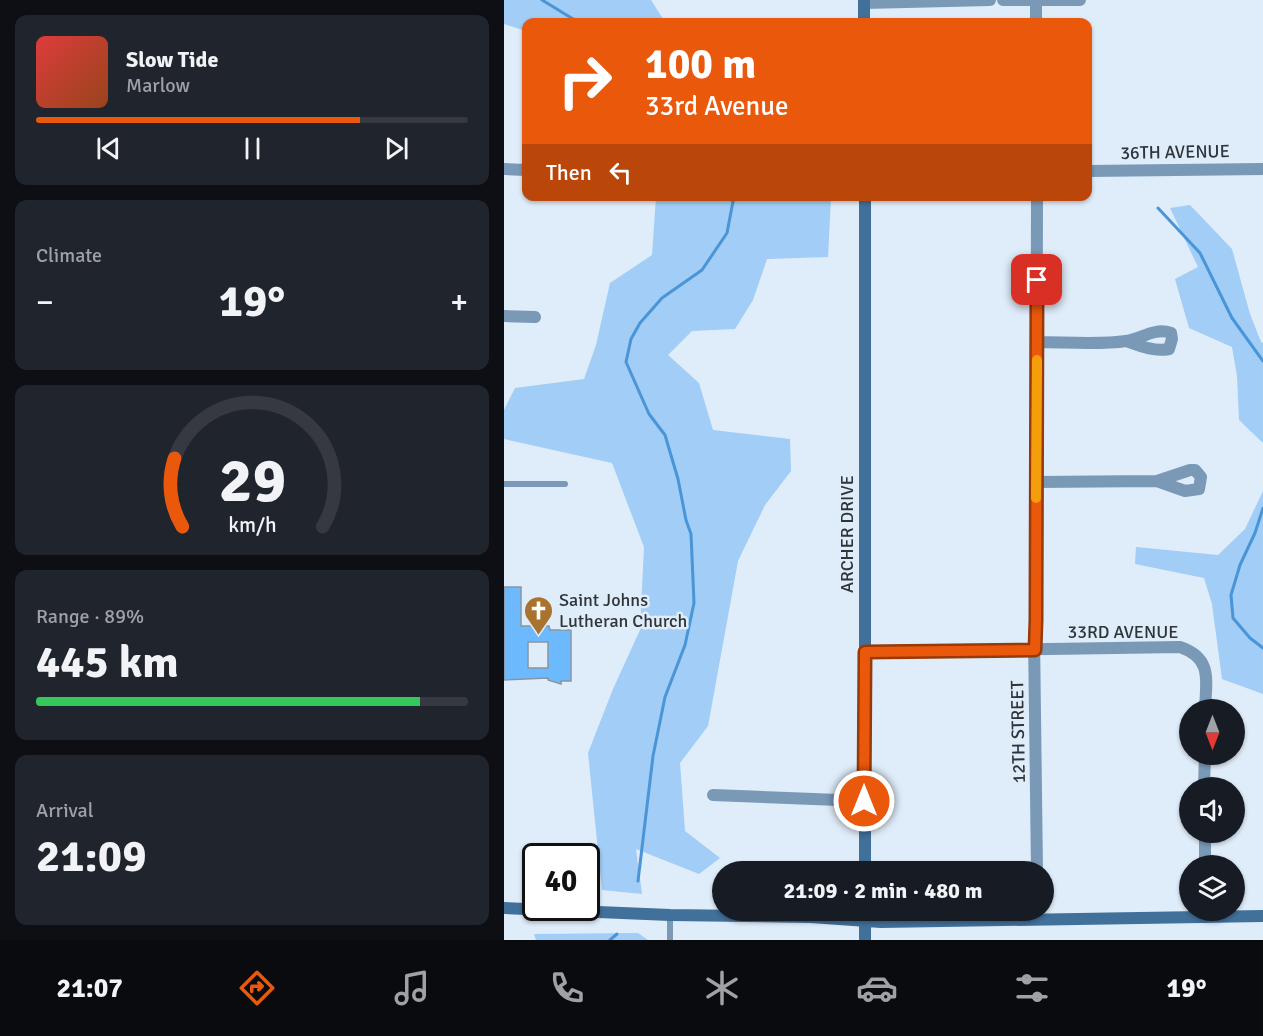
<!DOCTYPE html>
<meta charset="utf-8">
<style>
:root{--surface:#171b24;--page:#20242c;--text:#f1f3f6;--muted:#9ea1a6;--line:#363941;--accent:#ea580c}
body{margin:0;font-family:Signika,sans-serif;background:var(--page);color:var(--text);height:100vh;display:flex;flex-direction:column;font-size:22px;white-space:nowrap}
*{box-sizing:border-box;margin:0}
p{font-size:20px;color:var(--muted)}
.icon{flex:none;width:33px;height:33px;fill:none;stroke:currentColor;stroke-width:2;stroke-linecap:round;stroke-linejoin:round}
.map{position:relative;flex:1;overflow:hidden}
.side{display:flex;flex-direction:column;gap:15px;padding:15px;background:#0d0f14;width:504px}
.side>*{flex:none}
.hud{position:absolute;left:18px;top:18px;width:570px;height:183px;border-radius:12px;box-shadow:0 2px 4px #0004;background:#ea580c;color:#fff;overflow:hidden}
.needle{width:39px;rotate:180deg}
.buttons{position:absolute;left:675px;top:699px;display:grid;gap:12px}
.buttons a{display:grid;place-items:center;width:66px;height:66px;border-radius:50%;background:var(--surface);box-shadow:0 2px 4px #0004;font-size:30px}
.speed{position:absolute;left:18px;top:843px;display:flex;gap:12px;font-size:30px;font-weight:700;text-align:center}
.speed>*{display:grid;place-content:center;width:78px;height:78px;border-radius:50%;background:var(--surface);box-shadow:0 2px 4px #0004;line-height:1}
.speed .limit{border:3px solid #111;border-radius:9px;background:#fff;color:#111}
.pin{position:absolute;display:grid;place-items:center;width:51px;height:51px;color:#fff;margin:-26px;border-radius:12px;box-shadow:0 3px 9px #0006}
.me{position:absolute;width:66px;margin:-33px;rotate:0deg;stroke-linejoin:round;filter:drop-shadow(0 0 4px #0008)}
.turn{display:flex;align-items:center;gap:21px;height:126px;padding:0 24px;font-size:27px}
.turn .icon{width:78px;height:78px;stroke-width:2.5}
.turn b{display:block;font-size:42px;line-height:51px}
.then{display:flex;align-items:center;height:57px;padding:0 24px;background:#0003;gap:12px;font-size:22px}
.big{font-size:45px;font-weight:700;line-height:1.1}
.side .widget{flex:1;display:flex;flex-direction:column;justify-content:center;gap:9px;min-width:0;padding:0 21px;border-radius:12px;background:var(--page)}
.side .dial{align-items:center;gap:0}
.dial svg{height:156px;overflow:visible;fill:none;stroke:var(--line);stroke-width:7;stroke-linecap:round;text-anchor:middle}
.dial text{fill:var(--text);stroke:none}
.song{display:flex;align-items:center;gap:18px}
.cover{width:72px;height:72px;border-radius:9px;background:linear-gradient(135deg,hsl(0 70% 55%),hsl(20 70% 35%))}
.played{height:6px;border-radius:3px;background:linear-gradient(90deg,var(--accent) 75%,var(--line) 75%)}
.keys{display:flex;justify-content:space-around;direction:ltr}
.heat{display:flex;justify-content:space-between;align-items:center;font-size:33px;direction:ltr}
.charge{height:9px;border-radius:4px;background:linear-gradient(90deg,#34c759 89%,var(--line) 0)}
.trip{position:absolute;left:208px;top:861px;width:342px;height:60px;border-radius:30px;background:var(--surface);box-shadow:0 2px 4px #0004;font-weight:700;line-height:60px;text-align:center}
.tabs{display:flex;height:96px;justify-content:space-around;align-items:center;background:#090b0e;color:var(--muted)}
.tabs .icon{width:42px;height:42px}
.tabs .on{color:var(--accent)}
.tabs b{font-size:27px;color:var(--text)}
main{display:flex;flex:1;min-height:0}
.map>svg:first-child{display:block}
.green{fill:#a1cdf6}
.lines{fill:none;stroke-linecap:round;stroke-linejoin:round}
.stream{stroke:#4995d8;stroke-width:3}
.building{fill:#6cb9fe;stroke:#8995a1;stroke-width:1.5;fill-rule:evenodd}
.lane{stroke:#7999b7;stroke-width:6}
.street{stroke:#7999b7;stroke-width:12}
.secondary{stroke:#41709b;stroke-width:12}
.route-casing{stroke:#983908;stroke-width:15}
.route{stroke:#ea580c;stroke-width:10}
.slow{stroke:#f59e0b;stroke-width:10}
.labels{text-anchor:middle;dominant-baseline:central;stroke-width:5;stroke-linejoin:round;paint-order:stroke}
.street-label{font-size:18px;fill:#2f3439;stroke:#dfecf9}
.poi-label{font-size:18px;fill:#2f3439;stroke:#dfecf9;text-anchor:start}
</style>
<main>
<section class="side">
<div class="widget">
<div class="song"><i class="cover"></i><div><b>Slow Tide</b><p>Marlow</p></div></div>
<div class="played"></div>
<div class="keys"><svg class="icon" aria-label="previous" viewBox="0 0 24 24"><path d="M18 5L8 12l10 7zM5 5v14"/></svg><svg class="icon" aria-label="pause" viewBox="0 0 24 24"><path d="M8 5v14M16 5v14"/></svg><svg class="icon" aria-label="next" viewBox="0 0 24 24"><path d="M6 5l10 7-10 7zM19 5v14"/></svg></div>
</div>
<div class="widget"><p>Climate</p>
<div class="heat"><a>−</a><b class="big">19°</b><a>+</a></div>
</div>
<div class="widget dial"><svg viewBox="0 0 100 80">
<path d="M14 69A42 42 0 1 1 86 69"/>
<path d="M14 69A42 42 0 0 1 10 34" stroke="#ea580c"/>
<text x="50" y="56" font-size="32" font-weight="700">29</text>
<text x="50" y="72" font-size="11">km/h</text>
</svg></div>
<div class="widget"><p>Range · 89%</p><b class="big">445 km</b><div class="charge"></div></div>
<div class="widget"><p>Arrival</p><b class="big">21:09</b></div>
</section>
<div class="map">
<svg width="759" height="940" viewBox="0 0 759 940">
<rect width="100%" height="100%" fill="#dfecf9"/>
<path class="green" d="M 0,0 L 147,0 L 159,19 L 164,22 L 22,22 L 22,31 L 0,24 Z
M 152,197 L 327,197 L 324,257 L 263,259 L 249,300 L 231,329 L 188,331 L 164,355 L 195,383 L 209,430 L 286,439 L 287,471 L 261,505 L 234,561 L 204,726 L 176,763 L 181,831 L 216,858 L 195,874 L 132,849 L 138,894 L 98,890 L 84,753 L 109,689 L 136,630 L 140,547 L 108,463 L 0,439 L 0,410 L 11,388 L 80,379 L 92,345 L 106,283 L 148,255 Z
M 686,205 L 728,249 L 746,314 L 757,342 L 759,343 L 759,443 L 735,420 L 733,376 L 728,347 L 685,328 L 671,279 L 694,267 L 666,208 Z
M 759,491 L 759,694 L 718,679 L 708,604 L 700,578 L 631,564 L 632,547 L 714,555 L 741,529 Z
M 134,933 L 144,940 L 32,940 L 30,934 Z"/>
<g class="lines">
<path class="stream" d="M 38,0 L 74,22
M 654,208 L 696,253 L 728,318 L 759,361
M 759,508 L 751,533 L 736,565 L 727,595 L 729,618 L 746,638 L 759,648
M 134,881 L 149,756 L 161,697 L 181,645 L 190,603 L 187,534 L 182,520 L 174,479 L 161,435 L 145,414 L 122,362 L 127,339 L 136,323 L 158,298 L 198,270 L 223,233 L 230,196
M 106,940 L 113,934"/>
</g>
<path class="building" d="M 0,587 L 17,587 L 17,626 L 45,626 L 46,630 L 67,630 L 67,681 L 57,681 L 57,684 L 44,680 L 44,678 L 0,680 ZM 24,642 L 44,642 L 44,668 L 24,668 Z"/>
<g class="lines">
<path class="lane" d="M 0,484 L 61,484
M 166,940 L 166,915"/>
<path class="street" d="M 499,0 L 576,0
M 532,0 L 532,22
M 360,3 L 486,0
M 0,169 L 22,170
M 584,171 L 759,169
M 0,316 L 31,317
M 533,342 C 560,342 596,345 622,341 C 638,339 650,327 667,333 L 668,339 L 665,349 C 650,352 636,346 622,341
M 532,482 L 653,481 L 686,470 L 691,470 L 697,477 L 695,489 L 681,491 L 653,481
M 361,652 L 676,647 C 709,658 702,681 701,710
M 700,788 L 701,754
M 209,795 L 360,801
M 701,832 L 701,866
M 533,872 L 530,635 L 532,620 L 533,196"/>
<path class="secondary" d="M 360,0 L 360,22
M 361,872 L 361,196
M 0,908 L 166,915 L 307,917 L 377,922 L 759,916
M 361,940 L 361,910"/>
</g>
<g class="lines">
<defs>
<path id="route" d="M 360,801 L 361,652 L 531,650 L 532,620 L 533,280"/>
</defs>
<use href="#route" class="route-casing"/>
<use href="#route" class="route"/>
<path class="slow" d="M 532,498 L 533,360"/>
</g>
<defs>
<symbol id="church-pin" viewBox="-11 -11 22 30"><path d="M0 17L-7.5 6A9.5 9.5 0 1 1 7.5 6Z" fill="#aa722f" stroke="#dfecf9"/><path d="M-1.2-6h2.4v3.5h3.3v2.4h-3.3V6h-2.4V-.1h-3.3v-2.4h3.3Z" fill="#fff"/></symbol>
</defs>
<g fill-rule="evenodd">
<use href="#church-pin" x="18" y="594" width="33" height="45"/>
</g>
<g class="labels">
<g class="street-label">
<text transform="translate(671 152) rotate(-1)">36TH AVENUE</text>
<text transform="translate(343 534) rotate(-90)">ARCHER DRIVE</text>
<text x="619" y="632">33RD AVENUE</text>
<text transform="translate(514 732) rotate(-91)">12TH STREET</text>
</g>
<g class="poi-label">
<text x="55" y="600">Saint Johns<tspan x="55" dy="21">Lutheran Church</tspan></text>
</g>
</g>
</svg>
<div class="buttons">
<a><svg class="needle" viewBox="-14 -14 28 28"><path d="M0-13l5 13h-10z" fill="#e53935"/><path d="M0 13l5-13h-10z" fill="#9ea1a6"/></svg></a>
<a><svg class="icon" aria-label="sound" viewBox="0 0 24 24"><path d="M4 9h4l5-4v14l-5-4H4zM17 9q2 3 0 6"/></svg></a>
<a><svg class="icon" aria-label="layers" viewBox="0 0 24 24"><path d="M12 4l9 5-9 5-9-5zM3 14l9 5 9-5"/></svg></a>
</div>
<div class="speed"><div class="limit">40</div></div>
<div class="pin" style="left:533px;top:280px;background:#d93025"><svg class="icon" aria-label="arrive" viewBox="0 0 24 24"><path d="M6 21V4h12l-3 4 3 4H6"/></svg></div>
<svg class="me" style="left:360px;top:801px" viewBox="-20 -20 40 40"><circle r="17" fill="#ea580c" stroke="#fff" stroke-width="3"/><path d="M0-11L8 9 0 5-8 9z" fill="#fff"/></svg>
<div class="trip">21:09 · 2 min · 480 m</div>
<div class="hud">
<div class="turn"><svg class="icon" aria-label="right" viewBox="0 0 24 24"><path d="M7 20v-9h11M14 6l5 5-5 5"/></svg><div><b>100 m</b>33rd Avenue</div></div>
<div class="then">Then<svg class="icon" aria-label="left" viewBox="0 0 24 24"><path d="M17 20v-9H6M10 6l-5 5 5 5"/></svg></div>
</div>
</div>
</main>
<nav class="tabs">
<b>21:07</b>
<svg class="icon on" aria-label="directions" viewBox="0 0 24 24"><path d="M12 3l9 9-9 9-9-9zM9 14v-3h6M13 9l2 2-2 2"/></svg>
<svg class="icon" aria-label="music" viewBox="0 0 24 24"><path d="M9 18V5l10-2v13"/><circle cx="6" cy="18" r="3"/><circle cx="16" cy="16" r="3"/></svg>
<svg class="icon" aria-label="phone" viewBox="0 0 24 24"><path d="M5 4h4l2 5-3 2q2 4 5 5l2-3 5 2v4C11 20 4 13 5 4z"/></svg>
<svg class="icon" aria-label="climate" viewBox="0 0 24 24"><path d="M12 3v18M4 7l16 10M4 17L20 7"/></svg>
<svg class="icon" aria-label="car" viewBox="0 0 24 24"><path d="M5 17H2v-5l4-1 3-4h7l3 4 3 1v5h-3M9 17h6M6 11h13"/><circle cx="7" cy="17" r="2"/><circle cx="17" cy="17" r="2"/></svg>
<svg class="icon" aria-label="filters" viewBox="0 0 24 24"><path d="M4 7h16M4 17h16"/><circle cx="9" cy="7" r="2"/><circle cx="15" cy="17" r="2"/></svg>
<b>19°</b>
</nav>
